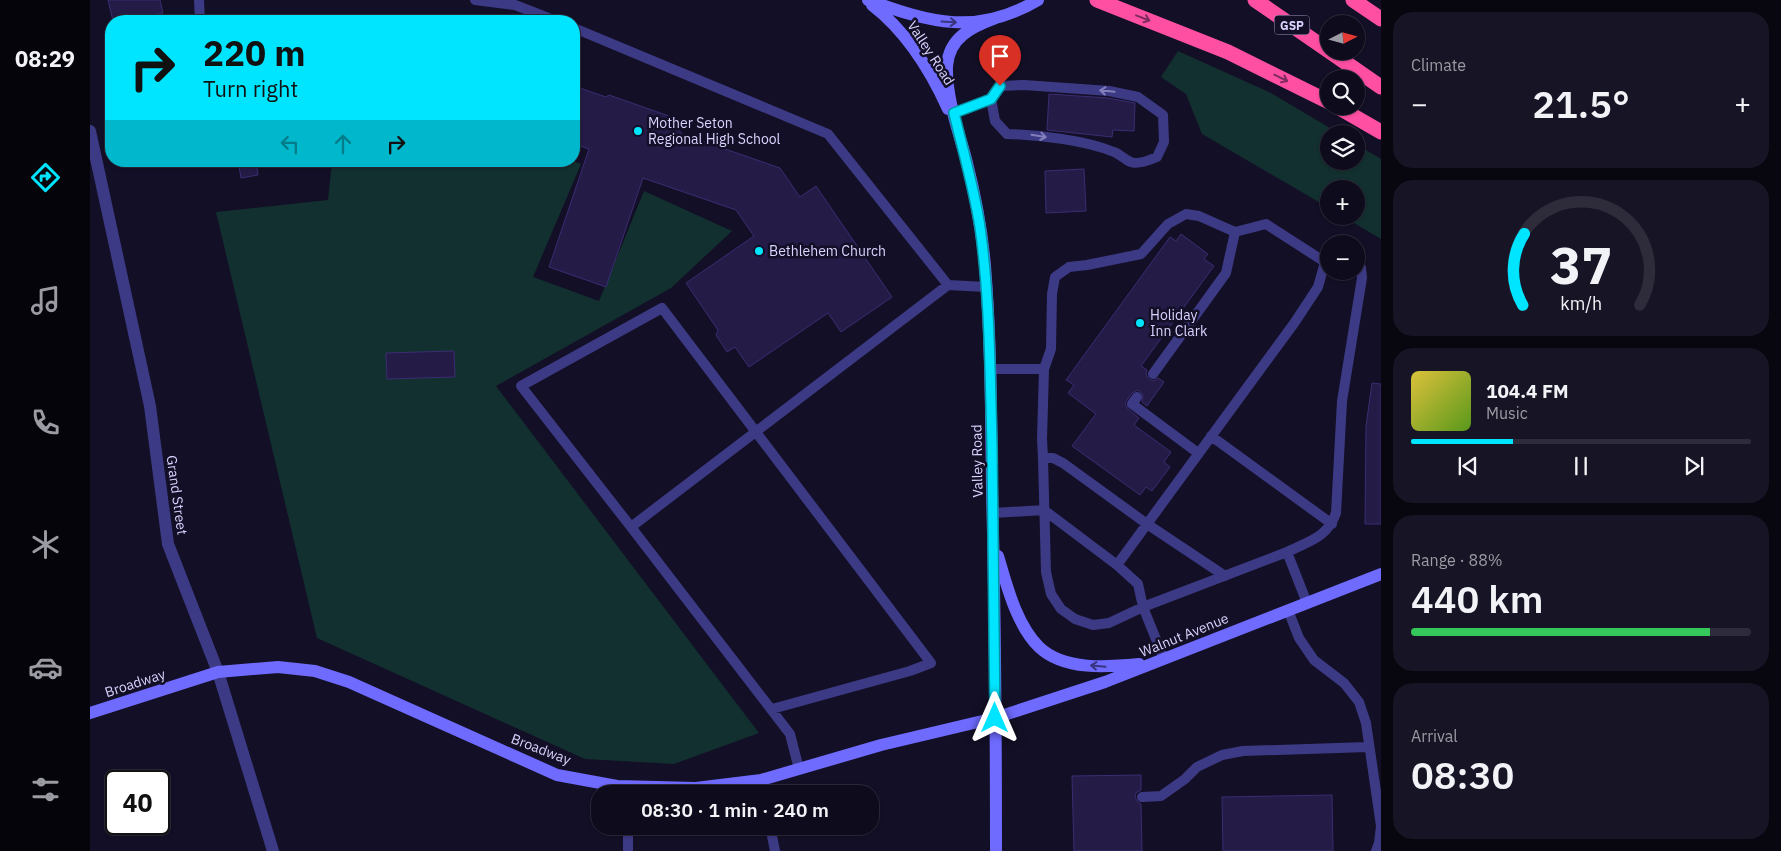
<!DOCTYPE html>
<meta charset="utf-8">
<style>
:root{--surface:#0e0b1c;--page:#171425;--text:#f1f3f6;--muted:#9b9ba3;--line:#2e2b3b;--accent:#00e5ff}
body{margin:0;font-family:"IBM Plex Sans",sans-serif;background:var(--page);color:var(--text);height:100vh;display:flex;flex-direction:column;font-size:19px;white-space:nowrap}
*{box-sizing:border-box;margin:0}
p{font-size:16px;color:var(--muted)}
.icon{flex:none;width:28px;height:28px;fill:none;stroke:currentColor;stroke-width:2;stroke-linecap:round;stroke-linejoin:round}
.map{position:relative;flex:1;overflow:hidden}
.panel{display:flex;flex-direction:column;gap:12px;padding:12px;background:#08060f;width:400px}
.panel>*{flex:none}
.hud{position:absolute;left:15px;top:15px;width:475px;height:152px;border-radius:20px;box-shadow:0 1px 4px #0004,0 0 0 1px var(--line);background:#00e5ff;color:#111;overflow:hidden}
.needle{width:32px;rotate:84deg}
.tools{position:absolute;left:1230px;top:15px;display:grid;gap:10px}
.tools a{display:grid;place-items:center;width:45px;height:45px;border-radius:50%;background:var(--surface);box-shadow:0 1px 4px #0004,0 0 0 1px var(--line);font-size:25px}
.speed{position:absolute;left:15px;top:770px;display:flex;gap:10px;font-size:25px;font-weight:700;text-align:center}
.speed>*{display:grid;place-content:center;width:65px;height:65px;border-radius:50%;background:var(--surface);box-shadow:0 1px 4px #0004,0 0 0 1px var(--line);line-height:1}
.speed .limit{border:2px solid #111;border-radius:8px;background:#fff;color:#111}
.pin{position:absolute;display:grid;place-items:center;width:42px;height:42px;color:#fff;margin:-51px -21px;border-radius:50% 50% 50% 0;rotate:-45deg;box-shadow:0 0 5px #0007}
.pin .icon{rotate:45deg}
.me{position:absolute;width:55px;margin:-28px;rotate:0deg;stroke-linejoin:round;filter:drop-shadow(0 0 4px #0008)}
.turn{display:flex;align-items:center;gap:18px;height:105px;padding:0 15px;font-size:22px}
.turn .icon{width:65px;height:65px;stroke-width:2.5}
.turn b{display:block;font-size:35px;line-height:42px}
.lanes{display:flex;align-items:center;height:48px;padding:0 15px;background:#0003;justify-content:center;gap:25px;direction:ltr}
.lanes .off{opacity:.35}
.big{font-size:38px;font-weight:600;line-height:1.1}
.panel .card{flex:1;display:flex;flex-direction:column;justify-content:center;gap:8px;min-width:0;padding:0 18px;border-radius:20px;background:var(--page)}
.panel .dial{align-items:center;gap:0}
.dial svg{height:130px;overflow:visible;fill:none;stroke:var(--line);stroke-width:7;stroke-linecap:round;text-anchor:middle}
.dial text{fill:var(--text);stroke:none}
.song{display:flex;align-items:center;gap:15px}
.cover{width:60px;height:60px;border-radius:8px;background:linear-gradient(135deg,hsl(50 70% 55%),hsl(90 70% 35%))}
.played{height:5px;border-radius:2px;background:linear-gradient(90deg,var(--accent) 30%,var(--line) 30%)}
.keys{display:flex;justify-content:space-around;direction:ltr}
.heat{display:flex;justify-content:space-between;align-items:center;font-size:28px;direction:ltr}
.charge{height:8px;border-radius:4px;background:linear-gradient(90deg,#34c759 88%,var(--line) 0)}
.trip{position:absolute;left:501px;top:785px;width:288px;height:50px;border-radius:20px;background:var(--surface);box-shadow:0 1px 4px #0004,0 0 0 1px var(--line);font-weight:600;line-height:50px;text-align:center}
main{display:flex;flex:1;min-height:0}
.tab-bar{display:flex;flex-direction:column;width:90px;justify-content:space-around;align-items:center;background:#06040b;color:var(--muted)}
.tab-bar .icon{width:35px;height:35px}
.tab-bar .current{color:var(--accent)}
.tab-bar b{font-size:22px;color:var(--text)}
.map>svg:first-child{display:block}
.green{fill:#12302f}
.building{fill:#241b47;stroke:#3b2d73}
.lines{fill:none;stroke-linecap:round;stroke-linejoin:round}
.lane{stroke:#3d3a85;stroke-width:10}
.street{stroke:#3d3a85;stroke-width:12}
.secondary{stroke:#6f6bff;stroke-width:12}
.highway{stroke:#ff4fa3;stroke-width:15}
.oneway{stroke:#7d2c5e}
.oneway2{stroke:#38347d}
.oneway3{stroke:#837fbc}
.route-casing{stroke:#0095a6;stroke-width:12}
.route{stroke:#00e5ff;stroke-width:9}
.poi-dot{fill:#00e5ff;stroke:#130f26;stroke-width:2}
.labels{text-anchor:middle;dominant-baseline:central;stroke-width:5;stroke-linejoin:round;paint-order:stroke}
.shield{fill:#130f26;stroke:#9e99be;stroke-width:1}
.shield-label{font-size:12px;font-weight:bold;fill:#d9d4ff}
.street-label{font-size:14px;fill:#d9d4ff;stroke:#130f26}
.poi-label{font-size:14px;fill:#d9d4ff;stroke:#130f26;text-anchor:start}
</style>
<main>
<nav class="tab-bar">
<b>08:29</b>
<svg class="icon current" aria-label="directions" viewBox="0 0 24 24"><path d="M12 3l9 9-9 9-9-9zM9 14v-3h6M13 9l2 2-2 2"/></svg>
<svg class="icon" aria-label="music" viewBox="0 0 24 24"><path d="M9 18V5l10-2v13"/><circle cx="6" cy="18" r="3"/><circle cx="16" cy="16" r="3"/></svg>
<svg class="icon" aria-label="phone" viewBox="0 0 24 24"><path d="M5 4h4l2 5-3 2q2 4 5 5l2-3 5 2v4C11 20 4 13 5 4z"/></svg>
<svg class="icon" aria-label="climate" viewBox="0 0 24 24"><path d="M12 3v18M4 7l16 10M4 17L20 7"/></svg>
<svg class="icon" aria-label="car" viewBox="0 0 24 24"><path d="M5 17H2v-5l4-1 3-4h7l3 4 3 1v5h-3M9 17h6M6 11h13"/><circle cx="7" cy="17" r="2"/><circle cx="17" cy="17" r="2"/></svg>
<svg class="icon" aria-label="filters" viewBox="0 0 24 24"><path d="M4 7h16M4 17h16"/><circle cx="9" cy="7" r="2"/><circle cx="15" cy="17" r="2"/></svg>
</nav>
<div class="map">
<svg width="1291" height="851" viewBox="0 0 1291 851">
<rect width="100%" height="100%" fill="#130f26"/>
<path class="green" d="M 1088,51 L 1181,93 L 1250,134 L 1239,134 L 1239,161 L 1266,161 L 1266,144 L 1291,159 L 1291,239 L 1252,216 L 1266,216 L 1266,189 L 1239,189 L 1239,208 L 1112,134 L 1096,94 L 1071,77 Z
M 242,161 L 483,161 L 491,164 L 443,277 L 509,301 L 554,191 L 642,231 L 581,288 L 406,386 L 669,733 L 584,764 L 495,759 L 227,638 L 126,212 L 238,200 Z"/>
<path class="building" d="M 18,0 L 70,0 L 73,13 L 47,19 L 47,21 L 23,21 Z
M 484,86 L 516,97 L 519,95 L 579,116 L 592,134 L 690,168 L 710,197 L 726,186 L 802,297 L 751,332 L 738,313 L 659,367 L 645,347 L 637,352 L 626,335 L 628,330 L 596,283 L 664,236 L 646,210 L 553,178 L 516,287 L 459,267 L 499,149 L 484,144 Z
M 959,94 L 1018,98 L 1045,103 L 1044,131 L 1023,130 L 1022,137 L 957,130 Z
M 148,161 L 166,161 L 168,175 L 151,178 Z
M 994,169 L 996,211 L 956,213 L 955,171 Z
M 1091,234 L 1118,254 L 1114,259 L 1124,266 L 1051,366 L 1057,370 L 1056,374 L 1059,379 L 1063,381 L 1068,378 L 1074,382 L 1057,406 L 1052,402 L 1053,395 L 1048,390 L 1042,393 L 1035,403 L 1038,409 L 1049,418 L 1044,425 L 1081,452 L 1074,462 L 1080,467 L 1062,491 L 1056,487 L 1050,495 L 982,446 L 1006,414 L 978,393 L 984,385 L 976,380 L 1080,237 L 1086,241 Z
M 364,351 L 365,377 L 297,379 L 296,353 Z
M 1282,383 L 1291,384 L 1291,524 L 1275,524 L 1276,426 Z
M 1051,775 L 1051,790 L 1046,793 L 1045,797 L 1047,801 L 1051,804 L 1052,851 L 984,851 L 982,776 Z
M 1242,795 L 1243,851 L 1133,851 L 1132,797 Z"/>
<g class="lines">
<path class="lane" d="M 109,0 L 110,21
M 385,0 L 425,5 L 466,21
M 484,28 L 738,134 L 858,285 L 896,287
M 864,113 L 901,99 L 905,121 L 917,134 C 949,135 995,140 1024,152 C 1030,154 1035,160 1041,162 C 1048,165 1060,160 1067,157 L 1074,142 L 1073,115 L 1048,97 L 1019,91 L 934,85 L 910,86 L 901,99
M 900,369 L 954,369 L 961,349 L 962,294 L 965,277 L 979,267 L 997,265 L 1051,254 L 1078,224 L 1096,214 L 1109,216 L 1145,232 L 1176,224 L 1235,262 L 1228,287 L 1205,322 L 1027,565
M 954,369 L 952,439 L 953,458 L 963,458 L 973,463 L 1057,524 L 1135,576
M 1063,374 L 1136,273 L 1145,232
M 1047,397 L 1042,404 L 1108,453
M 1121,436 L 1242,524
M 953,458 L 956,572 L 961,594 L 971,609 L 985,619 L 1003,625 L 1019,623 L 1053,607 L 1197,552
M 903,513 L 954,510 L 1027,565 L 1048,584 L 1053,607 L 1074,659
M 541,527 L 431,386 L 572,308 L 841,663 L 820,671 L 682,709
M 1217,603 L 1197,552 C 1219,541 1237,538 1246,513 L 1252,401 L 1272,278 L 1271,268 L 1266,264
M 1198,610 L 1209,638 L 1224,660 L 1254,683 L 1269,702 L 1276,723 L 1291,826 L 1289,843 L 1286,851
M 709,769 L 700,734 L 541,527 L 858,285
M 671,780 L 674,794
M 1052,797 L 1071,796 L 1095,779 L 1107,767 L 1132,755 L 1153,751 L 1278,747
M 680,826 L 685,851
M 538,851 L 538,826"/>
<path class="street" d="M 0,131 L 60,406 L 78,544 L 128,672 L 183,851"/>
<path class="secondary" d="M 778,0 C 841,23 887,36 948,0
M 782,5 C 817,32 840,69 858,109
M 908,556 C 917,586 926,624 949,647 C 974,671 1018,667 1049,664
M 0,713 L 128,672 L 188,667 L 225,671 L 259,682 L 467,775 L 527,786 L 606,788 L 671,780 L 791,745 L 905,718 L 1015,682 L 1291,574
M 906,851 C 906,730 905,608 902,487 C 901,413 901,339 895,266 C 892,230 885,194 876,159 C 868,129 856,97 857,66 C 859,37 882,27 906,18"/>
<path class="highway" d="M 1007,0 L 1138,52 L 1239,102
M 1165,0 L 1239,51
M 1263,0 L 1291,19
M 1239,51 L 1291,87
M 1246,106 L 1291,132"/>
</g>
<defs><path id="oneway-shaft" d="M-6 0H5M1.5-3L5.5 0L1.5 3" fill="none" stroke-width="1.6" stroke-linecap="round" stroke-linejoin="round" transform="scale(1.25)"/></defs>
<g class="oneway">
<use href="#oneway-shaft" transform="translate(1053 18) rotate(21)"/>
<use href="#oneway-shaft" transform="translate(1191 78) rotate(26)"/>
</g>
<g class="oneway2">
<use href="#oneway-shaft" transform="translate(859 22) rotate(3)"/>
<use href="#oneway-shaft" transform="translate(1008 666) rotate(-175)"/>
</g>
<g class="oneway3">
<use href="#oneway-shaft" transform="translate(1017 91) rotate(-174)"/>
<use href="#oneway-shaft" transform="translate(949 136) rotate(9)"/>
</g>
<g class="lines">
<defs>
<path id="route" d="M 905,718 C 904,627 903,536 902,446 C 900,373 900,299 890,227 C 884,188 873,151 864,113 L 901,99 L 910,86"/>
</defs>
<use href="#route" class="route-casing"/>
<use href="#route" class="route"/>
</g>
<g class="poi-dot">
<circle cx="548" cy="131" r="5"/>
<circle cx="669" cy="251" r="5"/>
<circle cx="1050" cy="323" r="5"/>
</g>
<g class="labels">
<rect class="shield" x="1184.5" y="15.5" width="35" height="19" rx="4"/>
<g class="shield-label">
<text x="1202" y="25">GSP</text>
</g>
<g class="street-label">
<text transform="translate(841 53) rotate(57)">Valley Road</text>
<text transform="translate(887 461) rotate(-91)">Valley Road</text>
<text transform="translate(87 495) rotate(82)">Grand Street</text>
<text transform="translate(1094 635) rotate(-22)">Walnut Avenue</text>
<text transform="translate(45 683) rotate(-18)">Broadway</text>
<text transform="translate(451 749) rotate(21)">Broadway</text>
</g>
<g class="poi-label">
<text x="558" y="123">Mother Seton<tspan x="558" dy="16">Regional High School</tspan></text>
<text x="679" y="251">Bethlehem Church</text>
<text x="1060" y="315">Holiday<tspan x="1060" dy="16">Inn Clark</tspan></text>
</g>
</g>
</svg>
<div class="tools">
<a><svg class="needle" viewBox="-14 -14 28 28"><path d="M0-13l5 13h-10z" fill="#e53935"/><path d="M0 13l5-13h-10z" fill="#9b9ba3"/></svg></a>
<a><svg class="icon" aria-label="search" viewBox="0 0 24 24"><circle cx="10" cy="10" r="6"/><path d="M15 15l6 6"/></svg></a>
<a><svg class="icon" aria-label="layers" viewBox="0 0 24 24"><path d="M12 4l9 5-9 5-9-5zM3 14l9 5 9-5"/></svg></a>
<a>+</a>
<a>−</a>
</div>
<div class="speed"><div class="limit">40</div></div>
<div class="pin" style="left:910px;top:86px;background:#d93025"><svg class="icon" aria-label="arrive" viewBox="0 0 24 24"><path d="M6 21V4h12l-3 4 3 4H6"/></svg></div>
<svg class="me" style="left:905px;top:718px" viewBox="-20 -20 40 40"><path d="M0-17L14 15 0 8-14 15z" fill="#00e5ff" stroke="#fff" stroke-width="4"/></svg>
<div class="trip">08:30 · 1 min · 240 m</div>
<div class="hud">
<div class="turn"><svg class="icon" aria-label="right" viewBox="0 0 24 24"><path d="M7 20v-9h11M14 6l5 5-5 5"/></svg><div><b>220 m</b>Turn right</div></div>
<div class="lanes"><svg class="icon off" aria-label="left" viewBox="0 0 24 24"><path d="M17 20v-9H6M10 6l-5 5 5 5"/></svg><svg class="icon off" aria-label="ahead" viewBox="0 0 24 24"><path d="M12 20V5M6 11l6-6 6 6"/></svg><svg class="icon" aria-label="right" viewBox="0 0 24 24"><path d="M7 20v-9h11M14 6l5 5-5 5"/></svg></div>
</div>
</div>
<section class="panel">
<div class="card"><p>Climate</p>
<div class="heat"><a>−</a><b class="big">21.5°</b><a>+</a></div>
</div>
<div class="card dial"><svg viewBox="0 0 100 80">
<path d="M14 69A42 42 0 1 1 86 69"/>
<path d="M14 69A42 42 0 0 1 15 25" stroke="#00e5ff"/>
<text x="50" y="56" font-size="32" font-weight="700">37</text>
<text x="50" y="72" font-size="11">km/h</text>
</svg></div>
<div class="card">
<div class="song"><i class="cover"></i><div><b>104.4 FM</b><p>Music</p></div></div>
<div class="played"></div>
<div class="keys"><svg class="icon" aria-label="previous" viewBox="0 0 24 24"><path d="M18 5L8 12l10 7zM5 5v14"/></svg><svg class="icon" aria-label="pause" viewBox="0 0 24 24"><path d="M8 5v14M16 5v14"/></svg><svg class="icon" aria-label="next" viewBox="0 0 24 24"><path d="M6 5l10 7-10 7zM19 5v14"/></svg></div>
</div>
<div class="card"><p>Range · 88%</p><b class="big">440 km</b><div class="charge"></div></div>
<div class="card"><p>Arrival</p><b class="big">08:30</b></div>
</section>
</main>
